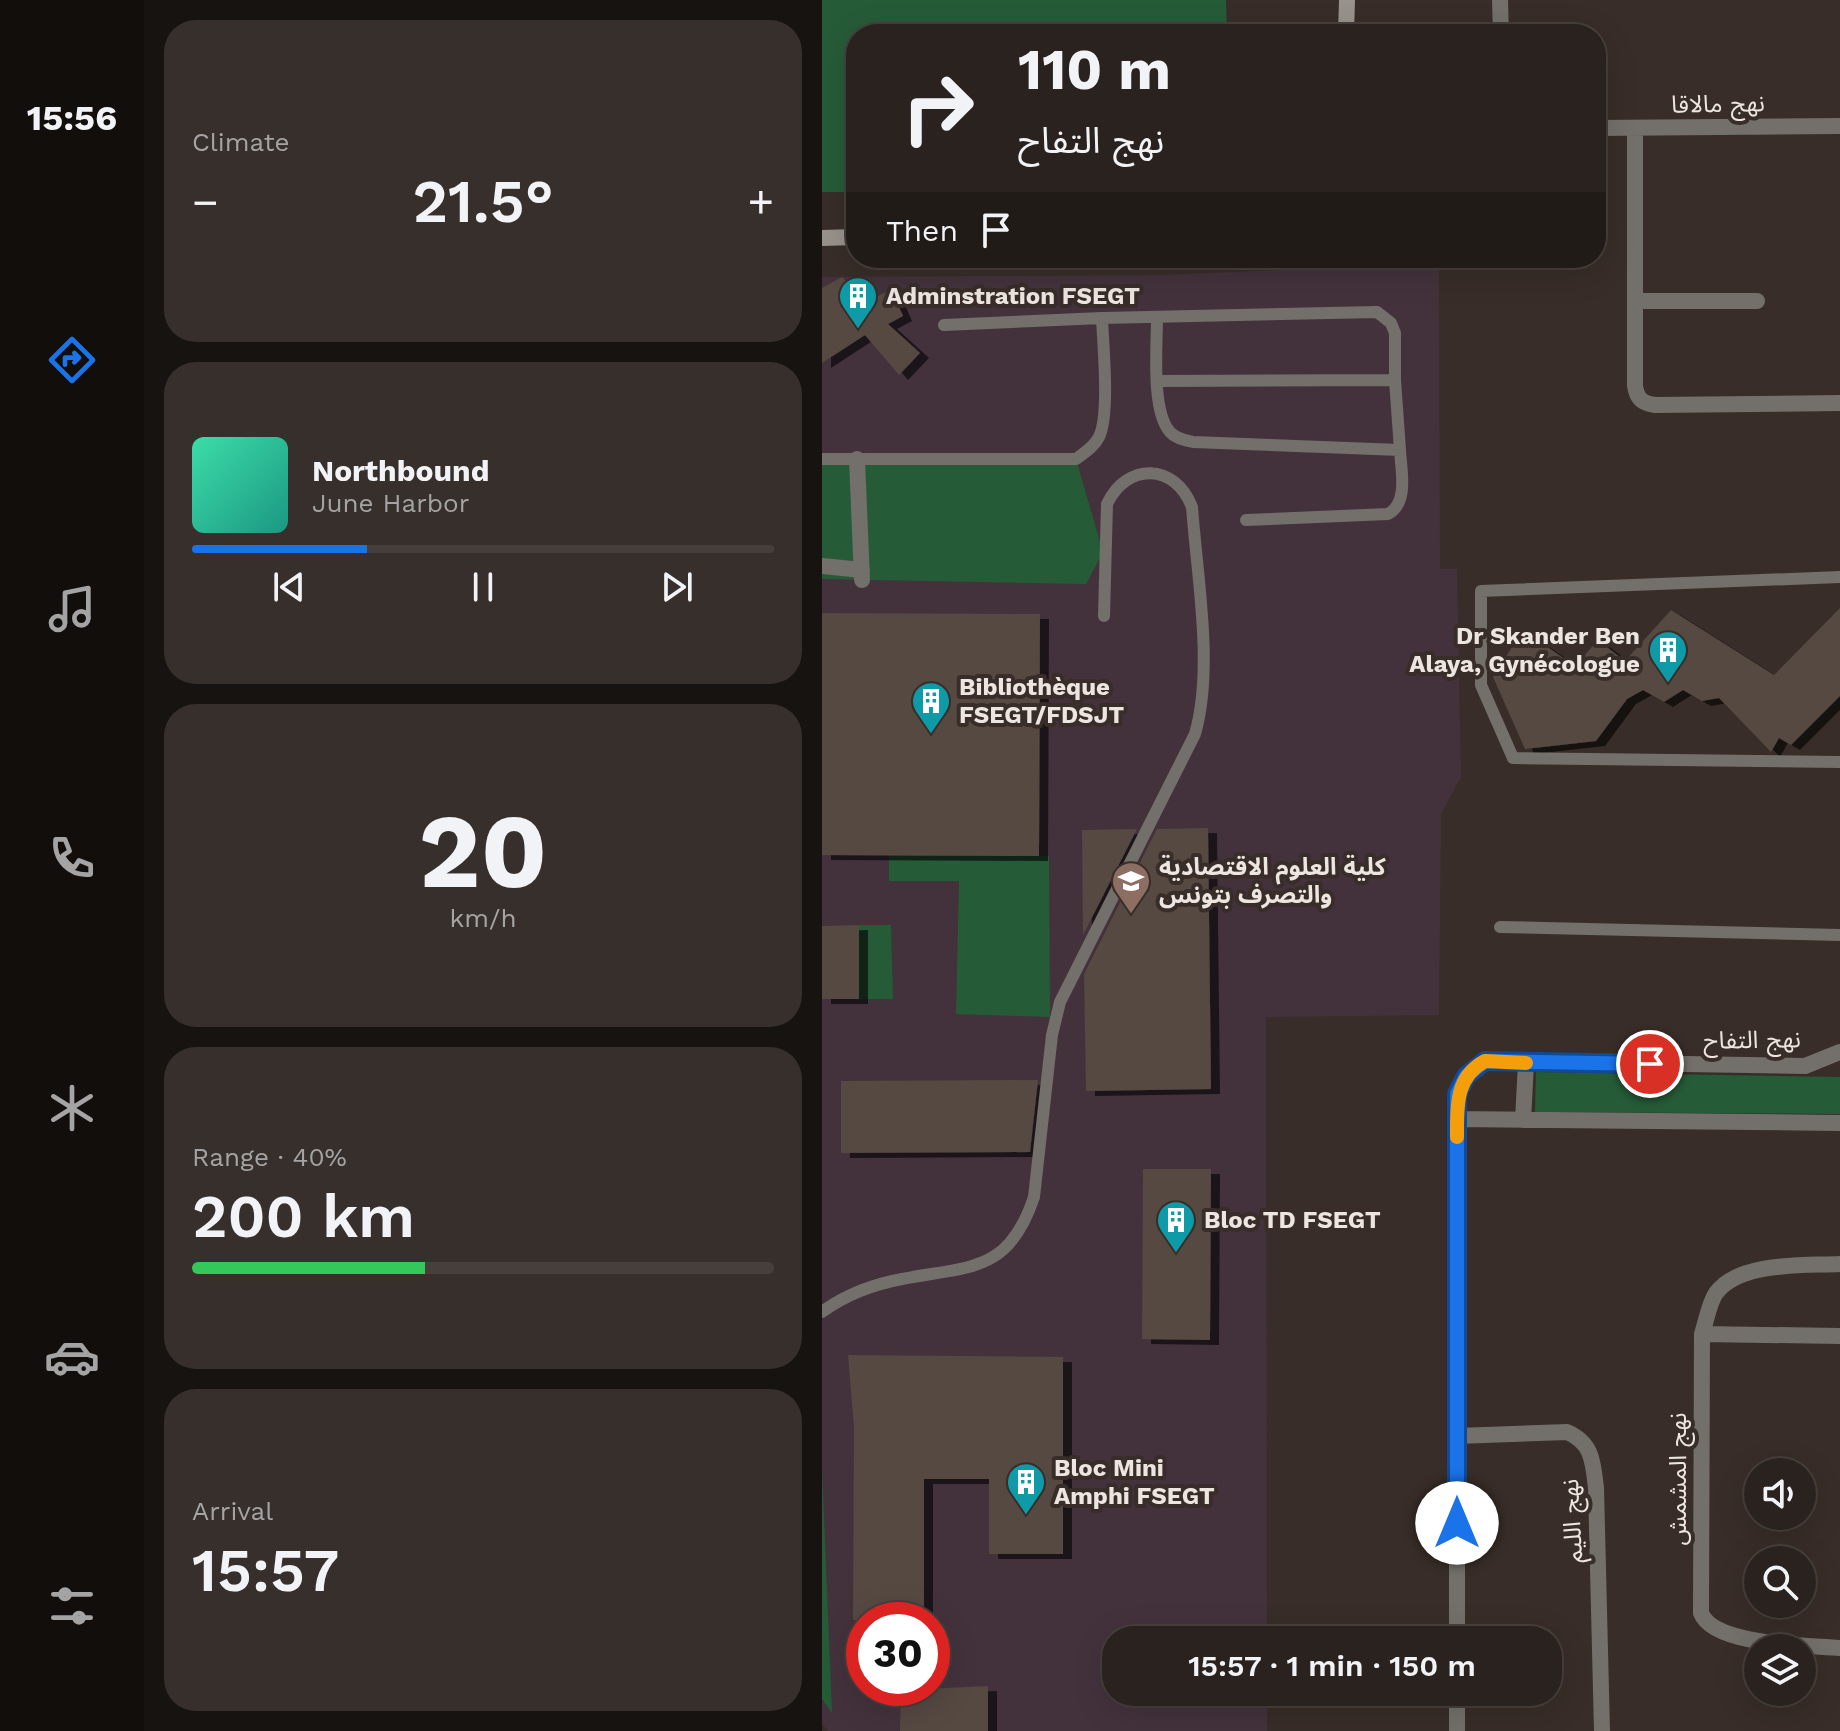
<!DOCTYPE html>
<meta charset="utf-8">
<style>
:root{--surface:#2a221e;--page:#362f2b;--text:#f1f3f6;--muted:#a5a4a4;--line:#463f3c;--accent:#1a73e8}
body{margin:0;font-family:"Work Sans","Noto Sans Arabic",sans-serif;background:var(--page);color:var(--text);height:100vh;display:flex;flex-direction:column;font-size:30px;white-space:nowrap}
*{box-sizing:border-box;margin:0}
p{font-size:26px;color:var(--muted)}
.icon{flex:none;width:44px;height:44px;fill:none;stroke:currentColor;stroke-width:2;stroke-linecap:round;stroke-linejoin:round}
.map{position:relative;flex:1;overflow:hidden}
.panel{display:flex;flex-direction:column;gap:20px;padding:20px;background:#171310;width:678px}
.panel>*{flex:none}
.banner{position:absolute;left:24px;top:24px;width:760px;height:244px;border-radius:32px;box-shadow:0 8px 32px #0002,0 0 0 2px var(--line);background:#2a221e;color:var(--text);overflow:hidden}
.tools{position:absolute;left:922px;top:1458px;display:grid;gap:16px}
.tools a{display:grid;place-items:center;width:72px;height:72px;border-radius:50%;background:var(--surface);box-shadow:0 8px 32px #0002,0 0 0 2px var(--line);font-size:40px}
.speed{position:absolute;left:24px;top:1602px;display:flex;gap:16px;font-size:40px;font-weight:700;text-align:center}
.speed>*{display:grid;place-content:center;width:104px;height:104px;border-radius:50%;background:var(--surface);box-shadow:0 8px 32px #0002,0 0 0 2px var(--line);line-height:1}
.speed .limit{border:12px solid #d22;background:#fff;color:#111}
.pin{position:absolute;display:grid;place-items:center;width:68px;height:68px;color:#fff;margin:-34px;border:4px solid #fff;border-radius:50%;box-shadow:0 2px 8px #0007}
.me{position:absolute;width:88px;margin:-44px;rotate:0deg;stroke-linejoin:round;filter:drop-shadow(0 0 6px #0008)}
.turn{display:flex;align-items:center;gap:28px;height:168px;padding:0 40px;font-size:36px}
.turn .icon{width:104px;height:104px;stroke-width:2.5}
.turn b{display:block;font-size:56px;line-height:68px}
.then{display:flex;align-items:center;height:76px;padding:0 40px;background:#0003;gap:16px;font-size:30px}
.big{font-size:60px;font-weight:600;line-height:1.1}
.panel .tile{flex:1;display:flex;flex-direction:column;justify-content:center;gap:12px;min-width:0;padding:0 28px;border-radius:32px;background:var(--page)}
.panel .dial{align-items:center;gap:0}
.dial b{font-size:104px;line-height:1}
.song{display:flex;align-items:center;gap:24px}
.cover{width:96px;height:96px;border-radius:12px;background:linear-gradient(135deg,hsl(160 70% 55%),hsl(170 70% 35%))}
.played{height:8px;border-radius:4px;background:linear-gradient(90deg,var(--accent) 30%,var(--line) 30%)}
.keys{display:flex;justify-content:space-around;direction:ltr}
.heat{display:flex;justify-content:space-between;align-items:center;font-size:44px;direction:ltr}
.charge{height:12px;border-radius:6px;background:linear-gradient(90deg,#34c759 40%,var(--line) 0)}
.trip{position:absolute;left:280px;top:1626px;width:460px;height:80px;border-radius:32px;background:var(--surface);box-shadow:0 8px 32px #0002,0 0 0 2px var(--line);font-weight:600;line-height:80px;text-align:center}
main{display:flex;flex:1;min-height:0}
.dock{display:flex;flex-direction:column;width:144px;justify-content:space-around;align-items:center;background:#110e0c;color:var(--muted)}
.dock .icon{width:56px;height:56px}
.dock .on{color:var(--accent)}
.dock b{font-size:36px;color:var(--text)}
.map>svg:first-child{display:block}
.education{fill:#43323c;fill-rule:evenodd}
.green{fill:#265b38}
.building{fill:#554843;filter:url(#shadow)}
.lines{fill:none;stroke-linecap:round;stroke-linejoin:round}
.lane{stroke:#736f6a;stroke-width:12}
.street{stroke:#736f6a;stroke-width:16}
.secondary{stroke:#98928b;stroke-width:16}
.route-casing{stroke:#114b97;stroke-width:20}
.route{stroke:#1a73e8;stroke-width:14}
.slow{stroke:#f59e0b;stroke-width:14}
.labels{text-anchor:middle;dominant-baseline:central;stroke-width:8;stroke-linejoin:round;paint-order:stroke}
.street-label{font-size:24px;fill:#ece5e1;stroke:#382d28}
.poi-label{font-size:24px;font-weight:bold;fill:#ece5e1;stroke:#382d28;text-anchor:start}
</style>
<main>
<nav class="dock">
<b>15:56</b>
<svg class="icon on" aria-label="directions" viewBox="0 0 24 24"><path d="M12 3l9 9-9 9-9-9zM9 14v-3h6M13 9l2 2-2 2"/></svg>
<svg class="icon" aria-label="music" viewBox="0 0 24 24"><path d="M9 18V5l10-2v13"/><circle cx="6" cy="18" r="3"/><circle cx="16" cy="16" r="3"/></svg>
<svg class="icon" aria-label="phone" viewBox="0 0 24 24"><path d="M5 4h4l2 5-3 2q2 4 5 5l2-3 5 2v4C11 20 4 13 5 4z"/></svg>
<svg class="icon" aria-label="climate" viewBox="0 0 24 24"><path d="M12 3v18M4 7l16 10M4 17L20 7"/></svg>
<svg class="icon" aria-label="car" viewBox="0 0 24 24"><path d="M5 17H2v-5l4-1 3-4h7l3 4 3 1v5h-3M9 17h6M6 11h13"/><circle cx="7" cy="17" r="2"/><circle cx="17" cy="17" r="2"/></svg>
<svg class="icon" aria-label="filters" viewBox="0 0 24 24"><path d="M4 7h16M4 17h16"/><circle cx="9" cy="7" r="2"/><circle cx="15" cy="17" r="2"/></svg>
</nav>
<section class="panel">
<div class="tile"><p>Climate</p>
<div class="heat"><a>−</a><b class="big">21.5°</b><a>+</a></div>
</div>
<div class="tile">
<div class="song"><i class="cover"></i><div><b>Northbound</b><p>June Harbor</p></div></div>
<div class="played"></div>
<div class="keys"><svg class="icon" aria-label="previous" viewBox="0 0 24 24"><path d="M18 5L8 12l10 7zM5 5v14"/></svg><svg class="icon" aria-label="pause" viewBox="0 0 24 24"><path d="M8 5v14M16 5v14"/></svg><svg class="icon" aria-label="next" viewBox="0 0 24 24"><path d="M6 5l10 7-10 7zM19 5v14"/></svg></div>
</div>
<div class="tile dial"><b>20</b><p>km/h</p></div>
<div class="tile"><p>Range · 40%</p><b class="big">200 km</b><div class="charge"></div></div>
<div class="tile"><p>Arrival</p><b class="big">15:57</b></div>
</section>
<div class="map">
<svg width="1018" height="1731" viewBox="0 0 1018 1731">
<defs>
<filter id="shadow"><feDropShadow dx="9" dy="5" stdDeviation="0" flood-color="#0009"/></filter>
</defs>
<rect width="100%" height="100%" fill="#382d28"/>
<path class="education" d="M 617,264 L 618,569 L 635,569 L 639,777 L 619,814 L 617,1015 L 444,1017 L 445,1640 L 294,1640 L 294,1692 L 445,1692 L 445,1731 L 6,1731 L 0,1724 L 0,277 L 334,275 ZM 42,1620 L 110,1620 L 110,1688 L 42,1688 Z"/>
<path class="green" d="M 0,0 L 404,0 L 405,34 L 34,34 L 34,192 L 0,192 Z
M 254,459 L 281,552 L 264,584 L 0,579 L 0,462 Z
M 67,855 L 227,856 L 228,1017 L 134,1014 L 137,881 L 67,881 Z
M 37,925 L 69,925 L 71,999 L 37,999 Z
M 714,1072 L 1018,1077 L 1018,1114 L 713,1112 Z
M 0,1470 L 10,1713 L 0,1699 Z"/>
<path class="building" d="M 20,277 L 45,302 L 69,289 L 81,316 L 66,324 L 98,353 L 77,375 L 43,335 L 0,363 L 0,288 Z
M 1018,608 L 1018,696 L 969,745 L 957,738 L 949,752 L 897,698 L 880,701 L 861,690 L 842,702 L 821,690 L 805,699 L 774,741 L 703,749 L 671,677 L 701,630 L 753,666 L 776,640 L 803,661 L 849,610 L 952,675 Z
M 0,613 L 218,614 L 217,856 L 0,855 Z
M 386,828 L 389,1089 L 264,1091 L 262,974 L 335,829 Z
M 315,829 L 261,935 L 260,830 Z
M 37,925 L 37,999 L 0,999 L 0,926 Z
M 216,1080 L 208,1152 L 19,1153 L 19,1081 Z
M 321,1169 L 389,1169 L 388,1340 L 320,1339 Z
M 26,1355 L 241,1357 L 241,1554 L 167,1554 L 167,1479 L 102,1479 L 102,1620 L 31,1620 L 32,1428 Z
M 166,1686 L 166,1731 L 78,1731 L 79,1690 Z"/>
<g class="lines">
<path class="lane" d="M 335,318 C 335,345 329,411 348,432 C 354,439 363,440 371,442 L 578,450 C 579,470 587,503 566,514 L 424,520
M 122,325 L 280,318 L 555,312 L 569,323 L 573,333 L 573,380 L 578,450
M 336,381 L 573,380
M 0,459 L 254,459 C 262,453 272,447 277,437 C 288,415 281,345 280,318
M 1018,577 L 659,591 L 659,685 L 691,758 L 1018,762
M 678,927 L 1018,935
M 0,1312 C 23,1295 53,1284 80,1279 C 148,1266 187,1273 212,1197 L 230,1035 L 238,1002 L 373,734 C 392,668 375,577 370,507 C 353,463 305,462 285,504 L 282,616"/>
<path class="street" d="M 678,0 L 679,34
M 774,128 L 1018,126
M 813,128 L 813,386 C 815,399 820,403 833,405 L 1018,403
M 813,301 L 935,301
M 35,459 L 40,580
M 0,566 L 40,570
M 635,1119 L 1018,1123
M 701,1120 L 704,1063
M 1018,1264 C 982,1266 918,1261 894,1293 C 887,1303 884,1322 880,1334 L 879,1613 C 892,1646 986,1645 1018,1648
M 880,1334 L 1018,1336
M 635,1436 L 745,1432 C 771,1443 771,1463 774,1488 L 780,1731
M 635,1640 L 635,1119 C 635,1094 639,1074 663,1061 L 983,1066 L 1018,1052
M 635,1692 L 635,1731"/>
<path class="secondary" d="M 524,34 L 525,0
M 0,238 L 34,237"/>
</g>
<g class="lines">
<defs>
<path id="route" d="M 635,1523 L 635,1094 L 644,1076 L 663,1061 L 828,1064"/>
</defs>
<use href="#route" class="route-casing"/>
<use href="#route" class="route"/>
<path class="slow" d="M 635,1137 C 635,1107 633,1077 663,1061 L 704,1063"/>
</g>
<defs>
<symbol id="building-pin" viewBox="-11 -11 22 30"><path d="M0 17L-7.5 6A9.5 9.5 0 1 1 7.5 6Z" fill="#0f9aa8" stroke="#382d28"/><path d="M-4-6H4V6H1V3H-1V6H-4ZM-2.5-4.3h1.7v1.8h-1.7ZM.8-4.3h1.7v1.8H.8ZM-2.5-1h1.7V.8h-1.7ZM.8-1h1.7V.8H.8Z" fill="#fff"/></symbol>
<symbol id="university-pin" viewBox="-11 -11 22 30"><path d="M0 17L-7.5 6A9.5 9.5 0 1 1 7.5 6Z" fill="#8d6e63" stroke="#382d28"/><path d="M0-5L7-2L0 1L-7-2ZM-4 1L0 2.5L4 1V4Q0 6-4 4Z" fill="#fff"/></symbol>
</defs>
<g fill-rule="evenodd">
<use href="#building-pin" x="14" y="274" width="44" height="60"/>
<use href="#building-pin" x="824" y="628" width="44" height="60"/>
<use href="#building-pin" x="87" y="679" width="44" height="60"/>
<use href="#university-pin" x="287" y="859" width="44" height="60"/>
<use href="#building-pin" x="332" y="1198" width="44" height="60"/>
<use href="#building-pin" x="182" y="1460" width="44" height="60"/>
</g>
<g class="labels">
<g class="street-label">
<text transform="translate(896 104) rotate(-1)">نهج مالاقا</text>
<text transform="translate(930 1040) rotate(-1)">نهج التفاح</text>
<text transform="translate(856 1479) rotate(-90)">نهج المشمش</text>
<text transform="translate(750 1521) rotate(-93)">نهج الليم</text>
</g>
<g class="poi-label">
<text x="64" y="296">Adminstration FSEGT</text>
<text x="818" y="636" text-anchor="end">Dr Skander Ben<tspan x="818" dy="28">Alaya, Gynécologue</tspan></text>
<text x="137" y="687">Bibliothèque<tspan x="137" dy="28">FSEGT/FDSJT</tspan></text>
<text x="337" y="867">كلية العلوم الاقتصادية<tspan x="337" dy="28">والتصرف بتونس</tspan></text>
<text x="382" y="1220">Bloc TD FSEGT</text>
<text x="232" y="1468">Bloc Mini<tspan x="232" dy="28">Amphi FSEGT</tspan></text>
</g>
</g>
</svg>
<div class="tools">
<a><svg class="icon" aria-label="sound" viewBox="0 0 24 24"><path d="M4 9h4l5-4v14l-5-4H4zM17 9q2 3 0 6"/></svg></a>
<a><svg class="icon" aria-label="search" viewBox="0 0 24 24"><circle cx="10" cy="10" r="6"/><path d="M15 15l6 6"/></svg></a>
<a><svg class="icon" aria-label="layers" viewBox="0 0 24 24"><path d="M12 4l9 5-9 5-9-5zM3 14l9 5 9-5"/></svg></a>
</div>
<div class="speed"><div class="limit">30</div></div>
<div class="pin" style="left:828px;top:1064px;background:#d93025"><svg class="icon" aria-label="arrive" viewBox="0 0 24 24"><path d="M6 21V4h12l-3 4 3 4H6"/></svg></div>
<svg class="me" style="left:635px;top:1523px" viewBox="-20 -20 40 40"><circle r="19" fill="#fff"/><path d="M0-13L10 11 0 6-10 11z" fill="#1a73e8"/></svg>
<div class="trip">15:57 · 1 min · 150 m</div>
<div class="banner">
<div class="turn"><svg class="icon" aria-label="right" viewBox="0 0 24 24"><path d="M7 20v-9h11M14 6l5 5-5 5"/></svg><div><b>110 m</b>نهج التفاح</div></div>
<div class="then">Then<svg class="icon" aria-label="arrive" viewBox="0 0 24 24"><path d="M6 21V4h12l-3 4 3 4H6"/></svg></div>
</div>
</div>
</main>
